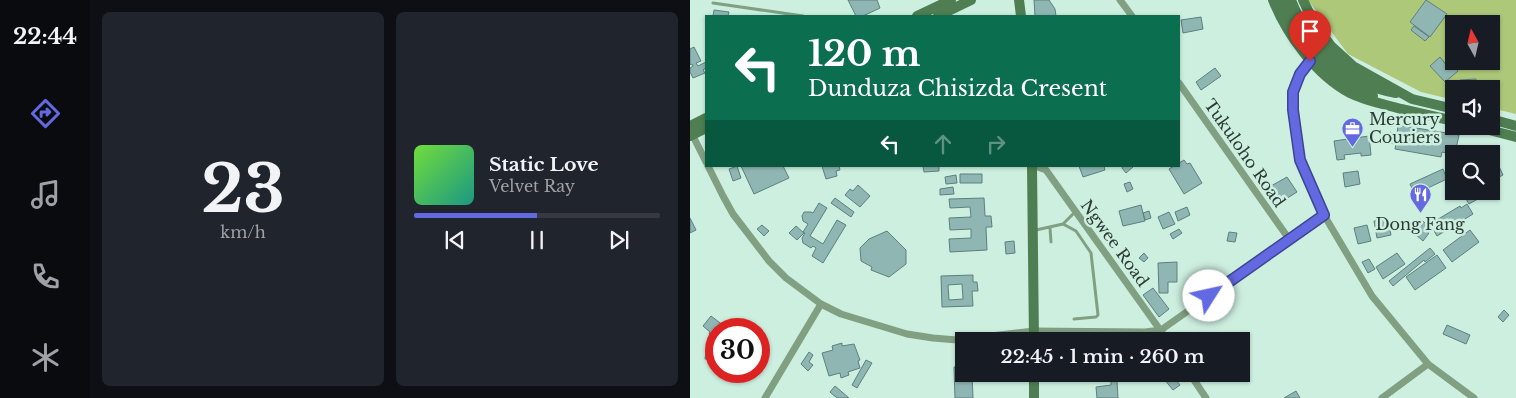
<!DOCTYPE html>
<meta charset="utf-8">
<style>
:root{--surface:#171b24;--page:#20242c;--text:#f1f3f6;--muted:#9ea1a6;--line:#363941;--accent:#6269e1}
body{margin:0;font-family:"Libre Baskerville",serif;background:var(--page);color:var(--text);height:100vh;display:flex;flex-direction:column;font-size:19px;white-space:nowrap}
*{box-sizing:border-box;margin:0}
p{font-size:16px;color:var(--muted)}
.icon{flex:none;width:28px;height:28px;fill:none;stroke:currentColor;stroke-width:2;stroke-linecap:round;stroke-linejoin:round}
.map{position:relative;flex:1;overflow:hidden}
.sheet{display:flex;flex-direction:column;gap:12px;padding:12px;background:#0d0f14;width:600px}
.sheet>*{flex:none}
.top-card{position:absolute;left:15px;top:15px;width:475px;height:152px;border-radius:0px;box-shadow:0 1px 4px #0004;background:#0b6e4f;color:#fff;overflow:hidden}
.needle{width:32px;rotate:352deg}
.controls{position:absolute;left:755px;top:15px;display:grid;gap:10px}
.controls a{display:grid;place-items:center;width:55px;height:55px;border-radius:0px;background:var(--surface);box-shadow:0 1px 4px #0004;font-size:25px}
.speed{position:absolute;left:15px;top:318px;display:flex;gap:10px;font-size:25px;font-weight:700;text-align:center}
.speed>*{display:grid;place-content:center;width:65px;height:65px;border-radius:50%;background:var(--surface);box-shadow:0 1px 4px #0004;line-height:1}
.speed .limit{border:8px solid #d22;background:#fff;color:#111}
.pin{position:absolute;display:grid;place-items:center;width:42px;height:42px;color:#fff;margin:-51px -21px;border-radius:50% 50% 50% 0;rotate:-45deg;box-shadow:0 0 5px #0007}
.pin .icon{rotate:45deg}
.me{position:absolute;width:55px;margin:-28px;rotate:55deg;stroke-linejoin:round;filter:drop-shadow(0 0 4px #0008)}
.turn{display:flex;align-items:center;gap:18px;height:105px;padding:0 20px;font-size:22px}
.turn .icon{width:65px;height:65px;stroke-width:2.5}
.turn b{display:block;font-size:35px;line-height:42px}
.lanes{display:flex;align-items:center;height:48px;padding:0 20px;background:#0003;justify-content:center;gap:25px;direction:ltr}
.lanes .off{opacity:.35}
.sheet .card{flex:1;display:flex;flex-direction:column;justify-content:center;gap:8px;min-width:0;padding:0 18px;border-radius:8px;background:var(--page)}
.sheet .dial{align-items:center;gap:0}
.dial b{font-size:65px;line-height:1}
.song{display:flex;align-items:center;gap:15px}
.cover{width:60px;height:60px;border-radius:8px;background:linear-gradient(135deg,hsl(100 70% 55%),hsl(170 70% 35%))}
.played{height:5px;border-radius:2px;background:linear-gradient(90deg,var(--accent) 50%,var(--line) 50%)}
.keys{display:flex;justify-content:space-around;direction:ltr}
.sheet .tiles{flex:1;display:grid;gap:12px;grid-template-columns:repeat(2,1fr)}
.trip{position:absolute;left:265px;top:332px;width:295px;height:50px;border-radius:0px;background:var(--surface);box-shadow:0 1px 4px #0004;font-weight:600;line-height:50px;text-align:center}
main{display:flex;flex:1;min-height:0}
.dock{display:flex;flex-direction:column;width:90px;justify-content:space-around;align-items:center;background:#090b0e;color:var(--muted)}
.dock .icon{width:35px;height:35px}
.dock .on{color:var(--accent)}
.dock b{font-size:22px;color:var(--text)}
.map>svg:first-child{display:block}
.green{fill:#adc879;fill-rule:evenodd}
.building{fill:#90b6b3;stroke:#5c807d;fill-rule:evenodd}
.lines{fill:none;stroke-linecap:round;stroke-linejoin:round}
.lane{stroke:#81a082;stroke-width:3}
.street{stroke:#81a082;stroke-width:7}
.secondary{stroke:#4f7e52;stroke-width:10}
.route-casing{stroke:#404492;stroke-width:12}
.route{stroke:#6269e1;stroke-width:9}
.labels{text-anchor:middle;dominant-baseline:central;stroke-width:5;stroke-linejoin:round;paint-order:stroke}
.poi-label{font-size:16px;fill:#2c3a34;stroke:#cdefe0;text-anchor:start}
.street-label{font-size:16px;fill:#2c3a34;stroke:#cdefe0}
</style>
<main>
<nav class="dock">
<b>22:44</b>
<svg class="icon on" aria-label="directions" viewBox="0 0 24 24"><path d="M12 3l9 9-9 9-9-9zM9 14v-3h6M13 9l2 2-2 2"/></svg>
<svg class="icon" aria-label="music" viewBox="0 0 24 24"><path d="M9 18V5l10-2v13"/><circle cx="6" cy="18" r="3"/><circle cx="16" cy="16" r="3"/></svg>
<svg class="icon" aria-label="phone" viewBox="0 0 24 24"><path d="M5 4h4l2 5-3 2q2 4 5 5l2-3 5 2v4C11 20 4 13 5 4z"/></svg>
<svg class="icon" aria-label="climate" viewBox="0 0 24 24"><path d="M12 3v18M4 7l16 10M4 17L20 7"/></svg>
</nav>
<section class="sheet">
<div class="tiles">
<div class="card dial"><b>23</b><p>km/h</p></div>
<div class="card">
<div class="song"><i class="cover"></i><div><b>Static Love</b><p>Velvet Ray</p></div></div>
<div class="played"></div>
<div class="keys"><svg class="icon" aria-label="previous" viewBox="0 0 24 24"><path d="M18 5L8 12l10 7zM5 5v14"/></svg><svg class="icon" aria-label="pause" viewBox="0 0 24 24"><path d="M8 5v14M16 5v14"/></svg><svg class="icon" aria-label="next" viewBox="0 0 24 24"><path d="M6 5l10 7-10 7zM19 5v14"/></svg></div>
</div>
</div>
</section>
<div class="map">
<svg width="826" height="398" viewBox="0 0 826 398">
<rect width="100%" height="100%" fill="#cdefe0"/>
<path class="green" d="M 618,0 L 826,0 L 826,114 L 801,108 L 801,89 L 764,89 L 764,100 L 731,92 L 658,54 ZM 764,24 L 801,24 L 801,61 L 764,61 Z"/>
<path class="building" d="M 158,0 L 187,0 L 190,8 L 173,16 L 166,16 Z
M 344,0 L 359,0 L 365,9 L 366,16 L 345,16 Z
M 736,0 L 757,14 L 740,37 L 720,22 Z
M 24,10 L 39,12 L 38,16 L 23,16 Z
M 511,17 L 513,29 L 493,33 L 491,20 Z
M 724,26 L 739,37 L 735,41 L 721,30 Z
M 4,47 L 11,61 L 6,63 L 8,66 L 16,62 L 16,68 L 13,70 L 15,73 L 3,78 L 0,72 L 0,68 L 3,66 L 2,64 L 0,65 L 0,49 Z
M 750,57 L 757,66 L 761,63 L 768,71 L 755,82 L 740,66 Z
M 525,68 L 531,76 L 511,90 L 506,82 Z
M 786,79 L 787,89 L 771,89 L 770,80 Z
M 708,125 L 769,135 L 766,149 L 761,148 L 760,154 L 752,152 L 751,157 L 705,149 L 706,144 L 698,143 L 700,132 L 707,134 Z
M 679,136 L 681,155 L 671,156 L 671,153 L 654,155 L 655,159 L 647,160 L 644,141 Z
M 494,160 L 497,164 L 500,163 L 512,183 L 494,194 L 479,169 L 484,166 L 489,166 L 489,163 Z
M 807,162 L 813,175 L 801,181 L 801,164 Z
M 47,166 L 51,178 L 43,181 L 39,169 Z
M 51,166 L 93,166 L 99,178 L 64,194 Z
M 132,166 L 149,166 L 150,170 L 146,171 L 147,176 L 136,179 Z
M 233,166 L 249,166 L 249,171 L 234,172 Z
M 389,166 L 414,166 L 415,170 L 393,177 Z
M 433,166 L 442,166 L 443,167 L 436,173 L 432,168 Z
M 764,166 L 764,180 L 757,170 Z
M 753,169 L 757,179 L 725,194 L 720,184 Z
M 668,171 L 670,184 L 655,187 L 653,173 Z
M 270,174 L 292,174 L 292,183 L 270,183 Z
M 266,175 L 267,183 L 256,184 L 255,177 Z
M 597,177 L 607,192 L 591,202 L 581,186 Z
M 440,182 L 443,189 L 437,192 L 434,184 Z
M 168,185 L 180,196 L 170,207 L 155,195 L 160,189 L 163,191 Z
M 263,187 L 264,194 L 250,195 L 250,189 Z
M 771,191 L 791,191 L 793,196 L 779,204 Z
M 145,198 L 164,212 L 161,217 L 141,203 Z
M 294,198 L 295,216 L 301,216 L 302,227 L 296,227 L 297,250 L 260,252 L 259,239 L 281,238 L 281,229 L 260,230 L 259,218 L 281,217 L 280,207 L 260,208 L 259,199 Z
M 129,203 L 137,208 L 120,236 L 133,244 L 147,220 L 156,225 L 133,263 L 122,256 L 126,248 L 123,246 L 121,248 L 113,243 L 112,238 L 115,233 L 113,232 L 118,224 L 113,221 L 112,216 L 114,212 L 121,212 L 123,213 Z
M 777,204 L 783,214 L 747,236 L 740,224 L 770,206 L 771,208 Z
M 451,205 L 455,221 L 433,226 L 429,211 Z
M 497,207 L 500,215 L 488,221 L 485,212 Z
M 459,211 L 461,218 L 455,220 L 453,213 Z
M 479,212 L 485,224 L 473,229 L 468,217 Z
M 0,218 L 6,230 L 0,233 Z
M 698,219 L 701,235 L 687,238 L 684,221 Z
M 732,220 L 737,225 L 733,229 L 739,233 L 733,241 L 718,228 L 720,225 L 725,229 Z
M 72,225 L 79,231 L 74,236 L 67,229 Z
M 677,225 L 681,241 L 668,244 L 664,228 Z
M 106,226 L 114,233 L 107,240 L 99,233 Z
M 489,229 L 492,233 L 483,239 L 480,234 Z
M 780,230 L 789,242 L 762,262 L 753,250 Z
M 197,231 L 216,250 L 216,264 L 199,277 L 181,270 L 182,267 L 171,261 L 170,248 L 179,239 Z
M 539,232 L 547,233 L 545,242 L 537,241 Z
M 324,241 L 325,253 L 316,254 L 315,242 Z
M 740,248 L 745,254 L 735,262 L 734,260 L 703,286 L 699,281 Z
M 454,253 L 458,258 L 454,262 L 449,258 Z
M 707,253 L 715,264 L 693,279 L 686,267 Z
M 747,255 L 756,268 L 725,290 L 716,277 Z
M 679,259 L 685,269 L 678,273 L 672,262 Z
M 487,262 L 487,282 L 478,282 L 478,293 L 469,293 L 468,263 Z
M 283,275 L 283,282 L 287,282 L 288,291 L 282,291 L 283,306 L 252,307 L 251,276 ZM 272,284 L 273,299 L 259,300 L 258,285 Z
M 463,288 L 479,309 L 469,317 L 453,295 Z
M 814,310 L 819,315 L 813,322 L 808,317 Z
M 21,316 L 38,329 L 26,329 L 26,361 L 15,359 L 17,345 L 22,346 L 24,337 L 19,334 L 20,332 L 13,326 Z
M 757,325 L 780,335 L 776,344 L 753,334 Z
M 152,343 L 152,346 L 164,344 L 170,360 L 168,361 L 170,368 L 158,372 L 159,375 L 151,378 L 150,373 L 139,376 L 132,353 L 143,350 L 142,346 Z
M 119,352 L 123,355 L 119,362 L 123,365 L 118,371 L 111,364 Z
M 176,360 L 182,363 L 167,388 L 162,385 Z
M 274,366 L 274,374 L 282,374 L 283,398 L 265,398 L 264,367 Z
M 398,374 L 419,374 L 419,376 L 398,378 Z
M 481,374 L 490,385 L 483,390 L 474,379 Z
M 427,380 L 428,398 L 407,398 L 406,387 L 421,385 L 421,381 Z
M 145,386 L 159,398 L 147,398 L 140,392 Z
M 606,391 L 610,398 L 594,398 Z"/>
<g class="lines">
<path class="lane" d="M 23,3 L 113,16
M 373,224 L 385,212
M 360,228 L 361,242
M 346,230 L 373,224 L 386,231 L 401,253 L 408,315 L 406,317 L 384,319"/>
<path class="street" d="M 430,0 L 442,16
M 620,61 L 610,74 L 603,92 L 603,110 L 610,160 L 634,215 L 682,296 L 738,364 L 784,398
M 489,83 L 599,239
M 1,132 L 16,162
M 18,166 L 33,196 L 43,214 L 79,261 L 96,278 L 131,304 L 151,314 L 217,334 L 243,338 L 267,340 L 344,331 L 455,332 L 471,330 L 634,215
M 345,166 L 356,170 L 478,341
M 500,374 L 516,398
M 75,398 L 131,304
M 692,398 L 738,364"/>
<path class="secondary" d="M 329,0 L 331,16
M 583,0 C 597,35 626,75 660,93 C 676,101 694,104 711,109 C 729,113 746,117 764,121
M 593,0 C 599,15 606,32 616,45 C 631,65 661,85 683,96
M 601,0 C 618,44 658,85 706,93
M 613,0 L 624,23 L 641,46 L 663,66 L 722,99 L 764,109
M 227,16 L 261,0
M 248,16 L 281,0
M 801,119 L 826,126
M 0,126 L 16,118
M 784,126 L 826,137
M 0,136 L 16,128
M 342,166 L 344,341
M 344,374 L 344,398"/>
</g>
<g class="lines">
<defs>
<path id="route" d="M 519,296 L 634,215 L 610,160 L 603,110 L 603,92 L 610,74 L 620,61"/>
</defs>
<use href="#route" class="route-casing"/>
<use href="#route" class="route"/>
</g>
<defs>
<symbol id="office-pin" viewBox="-11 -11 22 30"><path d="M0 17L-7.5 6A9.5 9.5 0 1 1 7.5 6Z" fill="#6269e1" stroke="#cdefe0"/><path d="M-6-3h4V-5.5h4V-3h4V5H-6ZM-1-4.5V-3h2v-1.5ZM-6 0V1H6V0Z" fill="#fff"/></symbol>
<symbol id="restaurant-pin" viewBox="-11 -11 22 30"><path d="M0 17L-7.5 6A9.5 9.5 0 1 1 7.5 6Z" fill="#6269e1" stroke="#cdefe0"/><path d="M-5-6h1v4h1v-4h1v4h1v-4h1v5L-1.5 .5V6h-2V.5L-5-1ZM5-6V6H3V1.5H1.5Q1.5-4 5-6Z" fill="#fff"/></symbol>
</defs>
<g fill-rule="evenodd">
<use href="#office-pin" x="650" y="116" width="25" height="34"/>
<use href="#restaurant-pin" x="718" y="182" width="25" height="34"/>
</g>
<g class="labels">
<g class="poi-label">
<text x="679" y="119">Mercury<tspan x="679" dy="18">Couriers</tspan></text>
<text x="730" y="224" text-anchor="middle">Dong Fang</text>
</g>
<g class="street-label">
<text transform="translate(555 153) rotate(55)">Tukuloho Road</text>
<text transform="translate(425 243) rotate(54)">Ngwee Road</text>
</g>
</g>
</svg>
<div class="controls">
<a><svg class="needle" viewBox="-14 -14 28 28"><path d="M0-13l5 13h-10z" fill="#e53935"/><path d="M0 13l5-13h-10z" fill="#9ea1a6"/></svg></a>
<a><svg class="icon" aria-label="sound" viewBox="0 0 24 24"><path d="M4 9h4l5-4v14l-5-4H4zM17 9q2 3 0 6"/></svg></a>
<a><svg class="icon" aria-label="search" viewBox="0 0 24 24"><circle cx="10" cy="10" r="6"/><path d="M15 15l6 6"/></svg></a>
</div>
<div class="speed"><div class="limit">30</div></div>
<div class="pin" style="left:620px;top:61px;background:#d93025"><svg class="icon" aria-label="arrive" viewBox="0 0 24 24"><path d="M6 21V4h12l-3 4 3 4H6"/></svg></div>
<svg class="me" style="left:519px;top:296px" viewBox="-20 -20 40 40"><circle r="19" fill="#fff"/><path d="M0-13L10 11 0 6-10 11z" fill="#6269e1"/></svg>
<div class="trip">22:45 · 1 min · 260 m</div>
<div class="top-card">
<div class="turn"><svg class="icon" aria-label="left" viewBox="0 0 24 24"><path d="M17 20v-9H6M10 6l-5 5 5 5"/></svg><div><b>120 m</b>Dunduza Chisizda Cresent</div></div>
<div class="lanes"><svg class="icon" aria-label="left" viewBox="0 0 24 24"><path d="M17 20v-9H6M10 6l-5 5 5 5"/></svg><svg class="icon off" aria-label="ahead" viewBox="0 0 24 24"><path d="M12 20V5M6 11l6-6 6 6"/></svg><svg class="icon off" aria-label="right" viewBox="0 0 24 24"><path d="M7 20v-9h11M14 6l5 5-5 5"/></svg></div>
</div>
</div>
</main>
